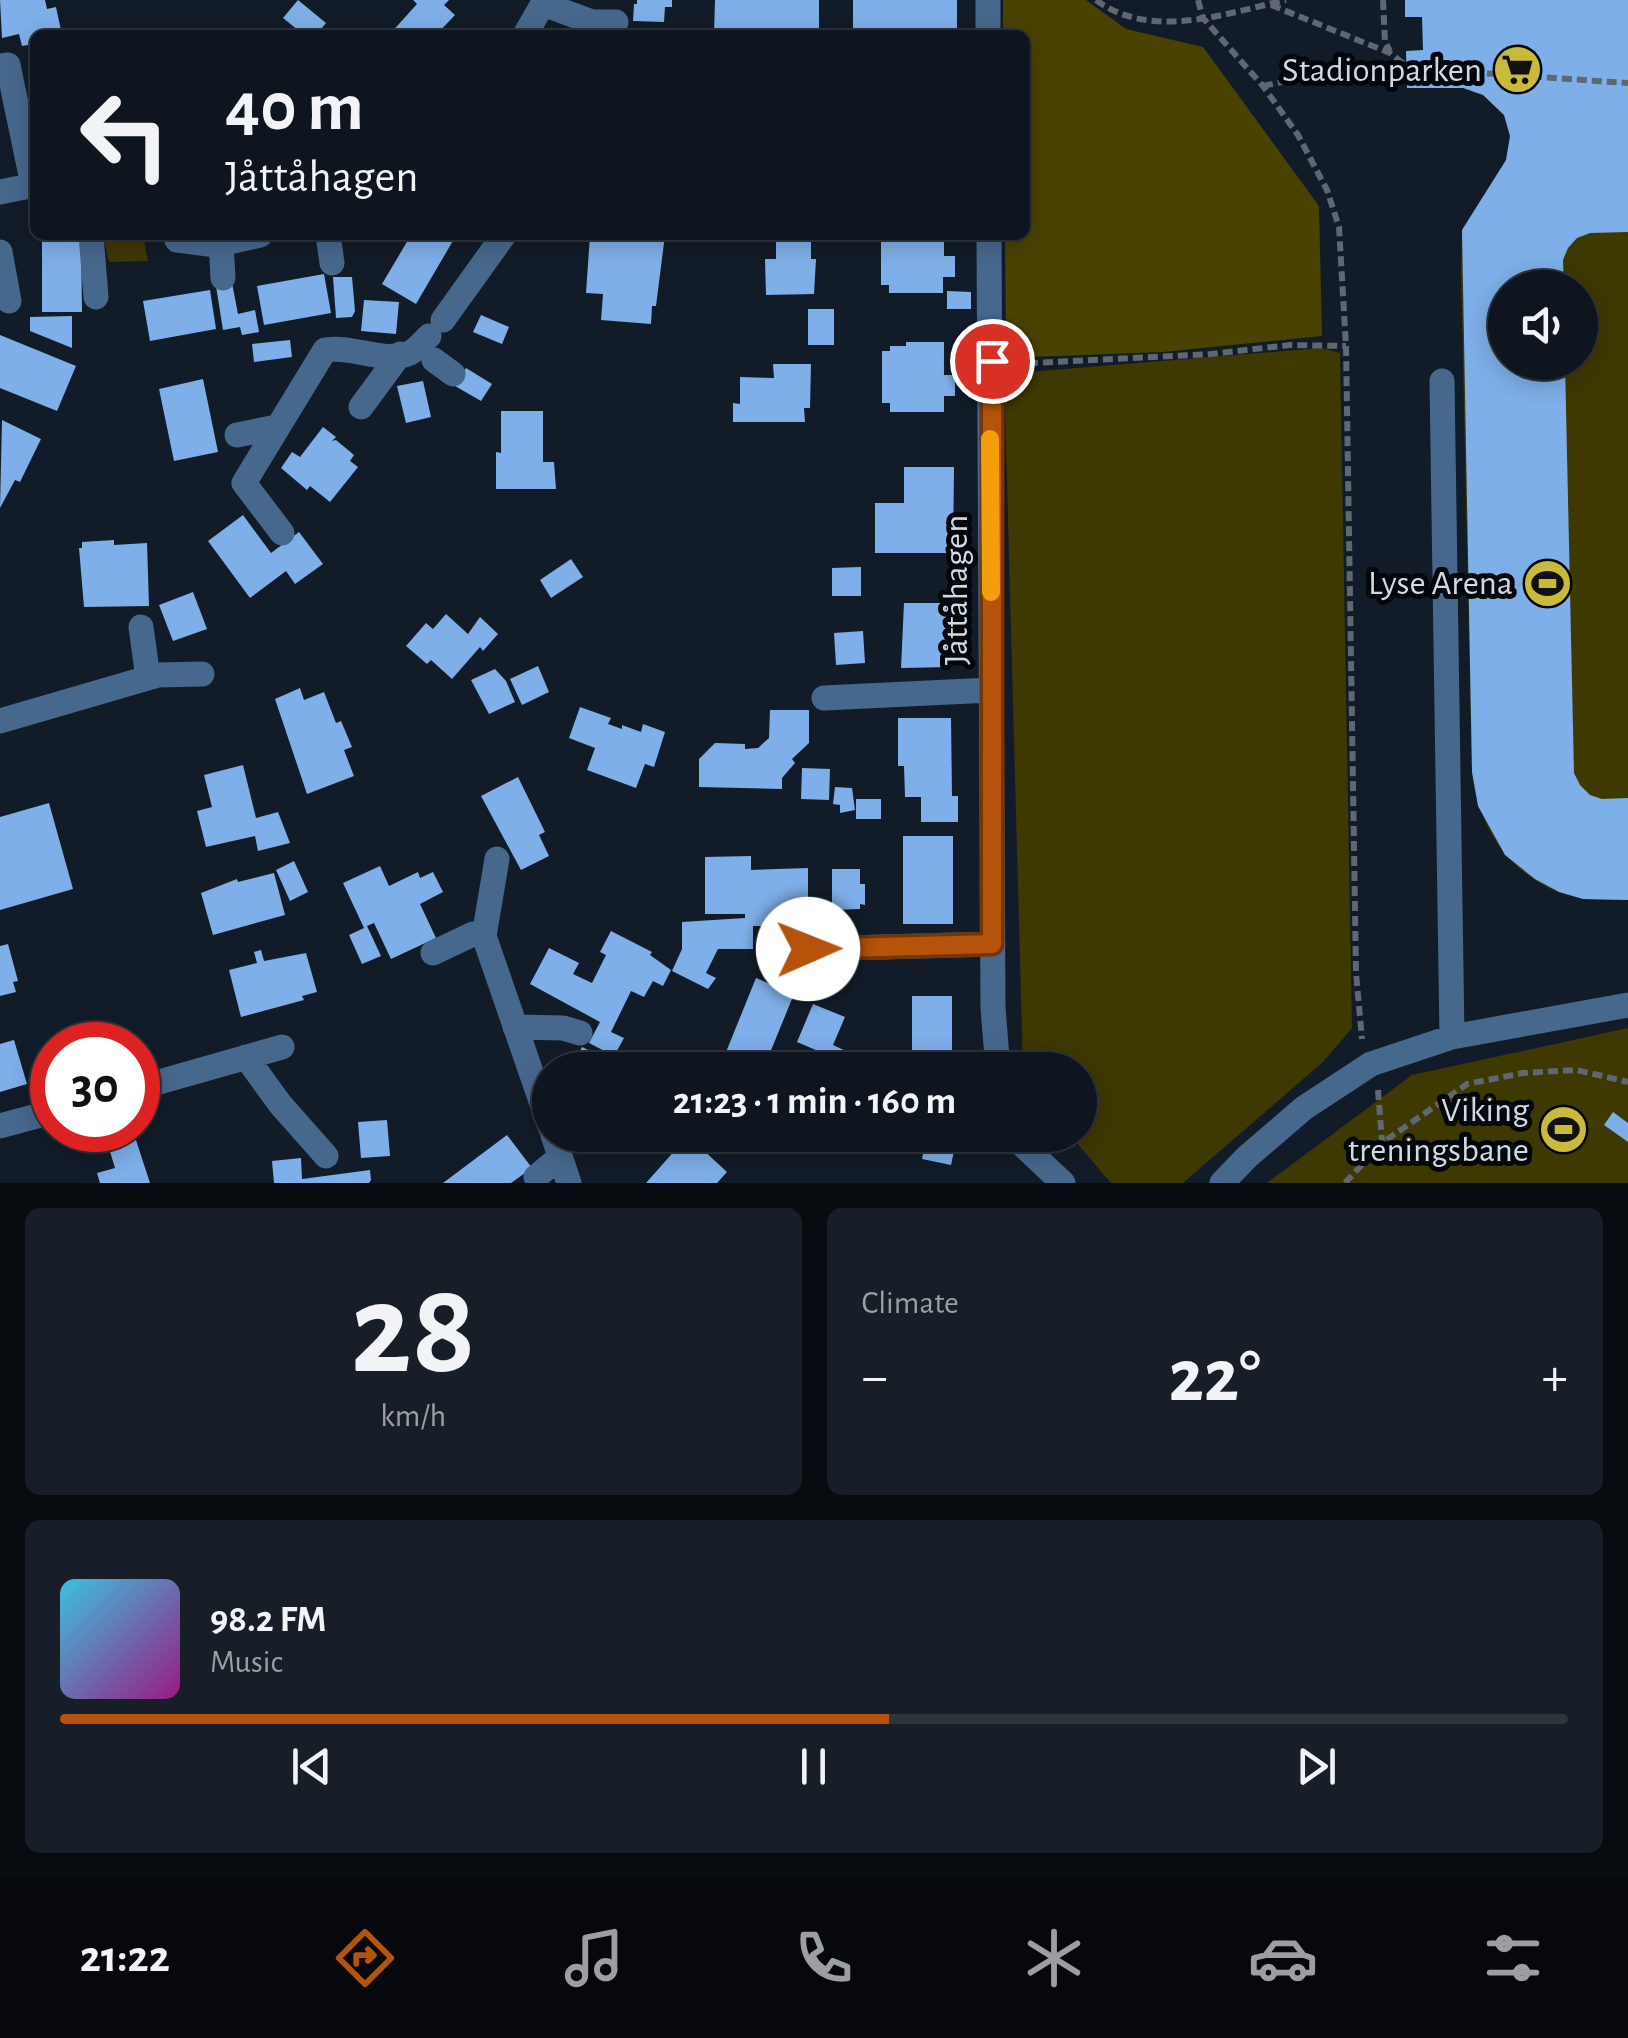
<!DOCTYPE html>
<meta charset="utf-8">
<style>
:root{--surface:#0e151e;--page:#171e27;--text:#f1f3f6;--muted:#9b9fa4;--line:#2e343c;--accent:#b45309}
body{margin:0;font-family:"Alegreya Sans",sans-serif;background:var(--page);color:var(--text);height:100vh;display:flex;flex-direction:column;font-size:38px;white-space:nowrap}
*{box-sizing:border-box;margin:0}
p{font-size:32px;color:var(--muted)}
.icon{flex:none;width:55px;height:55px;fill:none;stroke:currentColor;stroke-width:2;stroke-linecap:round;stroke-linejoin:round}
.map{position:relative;height:1183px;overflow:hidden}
.side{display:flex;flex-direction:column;gap:25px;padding:25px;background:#080c10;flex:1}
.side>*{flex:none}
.guide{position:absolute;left:30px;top:30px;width:1000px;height:210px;border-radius:15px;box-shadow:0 5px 25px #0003,0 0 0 2px var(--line);background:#0e151e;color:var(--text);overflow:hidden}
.tools{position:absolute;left:1488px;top:270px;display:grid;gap:20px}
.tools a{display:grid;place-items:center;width:110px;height:110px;border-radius:50%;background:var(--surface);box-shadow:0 5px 25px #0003,0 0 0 2px var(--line);font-size:50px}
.speed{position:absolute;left:30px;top:1022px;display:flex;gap:20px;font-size:50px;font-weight:700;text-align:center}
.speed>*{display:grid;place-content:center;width:130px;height:130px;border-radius:50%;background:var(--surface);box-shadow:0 5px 25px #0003,0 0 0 2px var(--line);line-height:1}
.speed .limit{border:15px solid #d22;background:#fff;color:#111}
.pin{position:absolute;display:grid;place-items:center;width:85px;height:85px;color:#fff;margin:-42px;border:5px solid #fff;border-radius:50%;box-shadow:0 2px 10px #0007}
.me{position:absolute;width:110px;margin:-55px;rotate:89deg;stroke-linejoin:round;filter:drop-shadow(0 0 8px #0008)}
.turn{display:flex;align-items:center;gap:35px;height:210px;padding:0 30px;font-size:45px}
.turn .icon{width:130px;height:130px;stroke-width:2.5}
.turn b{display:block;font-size:70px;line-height:85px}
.big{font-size:75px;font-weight:700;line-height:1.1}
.side .card{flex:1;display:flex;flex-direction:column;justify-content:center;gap:15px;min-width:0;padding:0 35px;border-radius:15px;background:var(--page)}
.side .dial{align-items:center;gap:0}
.dial b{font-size:130px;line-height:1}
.song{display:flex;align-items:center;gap:30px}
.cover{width:120px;height:120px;border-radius:15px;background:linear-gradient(135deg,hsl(190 70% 55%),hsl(310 70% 35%))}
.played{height:10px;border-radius:5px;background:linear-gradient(90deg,var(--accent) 55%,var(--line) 55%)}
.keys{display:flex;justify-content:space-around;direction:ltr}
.heat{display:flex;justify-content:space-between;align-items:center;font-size:55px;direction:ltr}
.side .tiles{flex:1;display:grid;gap:25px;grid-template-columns:1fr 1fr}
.card:last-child{grid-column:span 2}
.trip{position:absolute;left:532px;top:1052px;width:565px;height:100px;border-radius:50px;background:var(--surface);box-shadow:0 5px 25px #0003,0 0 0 2px var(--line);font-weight:700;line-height:100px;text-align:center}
.tabs{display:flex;height:160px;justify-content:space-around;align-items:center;background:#06080c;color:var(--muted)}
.tabs .icon{width:70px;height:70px}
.tabs .current{color:var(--accent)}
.tabs b{font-size:45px;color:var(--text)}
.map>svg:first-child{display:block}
.green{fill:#3e3801;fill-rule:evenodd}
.forest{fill:#494200}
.building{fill:#7eafe8}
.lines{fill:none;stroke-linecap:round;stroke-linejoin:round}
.path{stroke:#5e6772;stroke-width:6;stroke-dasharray:10 5;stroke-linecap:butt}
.minor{stroke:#47688d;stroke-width:25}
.route-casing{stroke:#753606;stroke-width:25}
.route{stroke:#b45309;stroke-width:18}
.slow{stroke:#f59e0b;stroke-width:18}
.labels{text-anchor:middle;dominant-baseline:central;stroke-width:10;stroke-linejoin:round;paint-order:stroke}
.poi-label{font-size:35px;fill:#d2d9e2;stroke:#03060b;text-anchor:end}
.street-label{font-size:35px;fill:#d2d9e2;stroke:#03060b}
</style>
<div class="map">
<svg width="1628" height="1183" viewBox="0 0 1628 1183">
<rect width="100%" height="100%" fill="#121c28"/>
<path class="green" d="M 1628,130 L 1628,900 C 1613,899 1596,901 1581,898 C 1519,887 1478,833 1472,772 L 1461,270 L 1462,230 L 1499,173 ZM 1505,288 L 1580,288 L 1580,362 L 1505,362 Z
M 103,235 L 143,235 L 148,261 L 109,262 Z
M 1322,348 L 1340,353 L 1352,1028 L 1323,1062 L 1183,1183 L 1111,1183 L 1070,1135 L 1080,1135 L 1080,1070 L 1023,1070 L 1004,374 Z
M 1628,1028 L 1628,1183 L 1267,1183 L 1412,1075 Z"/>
<path class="forest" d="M 1003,0 L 1086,0 L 1126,29 L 1203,47 L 1319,206 L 1322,336 L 1163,352 L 1006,358 L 1005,235 L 1025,235 L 1025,35 L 1003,35 Z"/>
<path class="building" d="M 0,0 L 45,0 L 47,9 L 56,7 L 62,35 L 35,35 L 35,68 L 28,45 L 22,46 L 19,34 L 2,38 Z
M 298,0 L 326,23 L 316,35 L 304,35 L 283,18 Z
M 413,0 L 449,0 L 444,5 L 455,15 L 436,35 L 389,35 L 417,4 Z
M 637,0 L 672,0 L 672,7 L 665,7 L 664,22 L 633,21 L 634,4 L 637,4 Z
M 715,0 L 819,0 L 819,35 L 714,35 Z
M 853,0 L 957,0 L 957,34 L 853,34 Z
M 1405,0 L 1628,0 L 1628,232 L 1590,233 L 1577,238 L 1568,248 L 1563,260 L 1564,288 L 1505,288 L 1505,362 L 1565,362 L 1574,773 L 1580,785 L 1590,795 L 1602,799 L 1628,798 L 1628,900 L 1583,899 L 1559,892 L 1535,879 L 1505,855 L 1478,806 L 1472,772 L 1462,230 L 1506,160 L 1510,136 L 1504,115 L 1483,95 L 1463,88 L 1407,88 L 1406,51 L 1423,50 L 1422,17 L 1405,17 Z
M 42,235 L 81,235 L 82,312 L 42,312 Z
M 411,235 L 452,235 L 454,239 L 416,304 L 382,284 Z
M 590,235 L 665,235 L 656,306 L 652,306 L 651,324 L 601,320 L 603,294 L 586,293 Z
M 776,235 L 811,235 L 811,259 L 816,259 L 814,294 L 766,295 L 765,259 L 776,259 Z
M 881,235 L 944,235 L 944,256 L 955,256 L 955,277 L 943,277 L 943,293 L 889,293 L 889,285 L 881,285 Z
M 324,274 L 331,313 L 264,325 L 257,286 Z
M 333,277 L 352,277 L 355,311 L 352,317 L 336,318 Z
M 232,283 L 238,314 L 255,310 L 259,332 L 242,335 L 240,327 L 223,330 L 216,286 Z
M 210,290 L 216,329 L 150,341 L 143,301 Z
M 947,291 L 971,292 L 971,309 L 947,309 Z
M 364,300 L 399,302 L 396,334 L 361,331 Z
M 808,309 L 834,309 L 834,345 L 808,345 Z
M 481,315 L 509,327 L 502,344 L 473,332 Z
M 72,316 L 72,348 L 30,331 L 30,317 Z
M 0,335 L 76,366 L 57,411 L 0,388 Z
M 290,340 L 292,357 L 254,362 L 252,344 Z
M 906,342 L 944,342 L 944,375 L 955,375 L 955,396 L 944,396 L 944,412 L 890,412 L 890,403 L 882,403 L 882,351 L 890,351 L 890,346 L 906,346 Z
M 773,364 L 811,364 L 810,408 L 804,408 L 805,422 L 733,422 L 733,403 L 740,404 L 740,377 L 774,378 Z
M 466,368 L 492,384 L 481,401 L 455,386 Z
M 203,379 L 218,452 L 174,461 L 159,389 Z
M 423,381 L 431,417 L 406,423 L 397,386 Z
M 501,411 L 543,411 L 543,462 L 554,462 L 556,489 L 496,489 L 496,452 L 501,453 Z
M 2,420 L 41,439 L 20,482 L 15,480 L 0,508 Z
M 323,427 L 336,437 L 332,441 L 336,440 L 354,455 L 350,461 L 358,467 L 330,502 L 310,486 L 307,490 L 281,468 L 292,452 L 300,457 Z
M 904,467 L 954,467 L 953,553 L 875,553 L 875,503 L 904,503 Z
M 243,515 L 271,553 L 299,532 L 323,564 L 295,584 L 286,571 L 250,598 L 208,541 Z
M 114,540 L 114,545 L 147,543 L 149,606 L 84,607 L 79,548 L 82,548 L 82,542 Z
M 571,559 L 583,577 L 551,598 L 540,580 Z
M 861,567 L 861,596 L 832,596 L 832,568 Z
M 193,592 L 207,629 L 173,641 L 159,605 Z
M 904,603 L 950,603 L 951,667 L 901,668 Z
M 446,614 L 468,634 L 480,617 L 498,634 L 483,651 L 480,647 L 452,679 L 431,660 L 427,664 L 406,646 L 426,623 L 433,629 Z
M 863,631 L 865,663 L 836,665 L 834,633 Z
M 538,666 L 549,692 L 522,705 L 510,679 Z
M 495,669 L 506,681 L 515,702 L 489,714 L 471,680 Z
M 300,688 L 304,700 L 324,692 L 336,723 L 341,721 L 352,747 L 344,750 L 354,776 L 307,794 L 275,699 Z
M 580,707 L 611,718 L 608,724 L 622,729 L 622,725 L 641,732 L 643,724 L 665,732 L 654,767 L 645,764 L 636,788 L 587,770 L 595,748 L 569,738 Z
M 770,710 L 809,710 L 809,743 L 792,759 L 795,763 L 782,778 L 782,789 L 699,787 L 699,759 L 715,743 L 745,744 L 745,749 L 758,748 L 769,738 Z
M 898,718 L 951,718 L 952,796 L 958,796 L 958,822 L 921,822 L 921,797 L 905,797 L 904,766 L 898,766 Z
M 243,765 L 256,818 L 278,812 L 290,843 L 258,851 L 255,836 L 206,847 L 197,811 L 212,807 L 204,775 Z
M 802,768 L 830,769 L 829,800 L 801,799 Z
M 518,777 L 545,832 L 539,835 L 549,856 L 521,870 L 481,796 Z
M 835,787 L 852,788 L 855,810 L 840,813 L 840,805 L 833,804 Z
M 856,799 L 881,799 L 881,819 L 856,819 Z
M 49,803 L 73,889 L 0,910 L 0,817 Z
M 903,836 L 953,836 L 953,924 L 903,924 Z
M 751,856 L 751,870 L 808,868 L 808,926 L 753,926 L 753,949 L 718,949 L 706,973 L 716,978 L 708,989 L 672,971 L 682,949 L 682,922 L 745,918 L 745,914 L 705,914 L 705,857 Z
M 294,861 L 308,892 L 290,901 L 276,870 Z
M 380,866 L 389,886 L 418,872 L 420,878 L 433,872 L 443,892 L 420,904 L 436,938 L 391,959 L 374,923 L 367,926 L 381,956 L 362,964 L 349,935 L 364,928 L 343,883 Z
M 832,869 L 860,869 L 860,884 L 865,884 L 865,905 L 860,904 L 860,909 L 832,910 Z
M 274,873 L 285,915 L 213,935 L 201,893 L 237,879 L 238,882 Z
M 611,931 L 652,952 L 650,955 L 671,970 L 663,986 L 653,981 L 644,997 L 631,991 L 611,1032 L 624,1038 L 614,1056 L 589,1043 L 600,1022 L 530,984 L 549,948 L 579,963 L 573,974 L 592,983 L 606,955 L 600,952 Z
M 8,944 L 18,981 L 13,982 L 16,992 L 0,996 L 0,946 Z
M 261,950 L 264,961 L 306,953 L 317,992 L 302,996 L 304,1000 L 241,1017 L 229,970 L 257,963 L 254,952 Z
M 756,978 L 794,994 L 763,1070 L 724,1057 Z
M 912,996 L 952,996 L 952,1070 L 912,1070 Z
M 813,1004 L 845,1017 L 833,1045 L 846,1051 L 838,1070 L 804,1070 L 810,1057 L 822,1062 L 825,1054 L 797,1042 Z
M 14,1040 L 27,1084 L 0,1092 L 0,1044 Z
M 582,1047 L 618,1065 L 616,1070 L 571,1070 Z
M 1613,1112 L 1628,1123 L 1628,1142 L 1604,1125 Z
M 387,1120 L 390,1156 L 361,1158 L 358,1122 Z
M 507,1135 L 532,1168 L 511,1183 L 443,1183 Z
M 927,1135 L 957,1137 L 951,1165 L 922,1159 Z
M 135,1137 L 150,1183 L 100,1183 L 97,1173 L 115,1168 L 108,1145 Z
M 685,1139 L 696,1149 L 699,1146 L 727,1172 L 717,1183 L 646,1183 Z
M 301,1158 L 302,1179 L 370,1170 L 371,1180 L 369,1183 L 274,1183 L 272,1161 Z"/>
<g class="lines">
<path class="path" d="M 1096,0 C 1151,41 1227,13 1286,0
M 1198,0 L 1203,18 L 1263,86 L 1298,135 L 1327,190 L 1339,227 L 1346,346 L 1356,973 L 1362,1039
M 1383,0 L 1385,42 L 1390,51
M 1271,5 L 1390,53 L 1409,68
M 1263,86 C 1383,59 1507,76 1628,83
M 1013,364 L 1211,354 L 1290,345 L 1346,346
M 1378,1090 L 1382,1142
M 1345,1183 L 1382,1143 L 1467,1084 L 1523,1073 L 1576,1070 L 1628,1082"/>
<path class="minor" d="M 988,0 L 988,35
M 543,4 L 592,22 L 616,22
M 525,35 L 545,0
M 0,66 L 8,65 L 33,185
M 0,192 L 35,185
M 91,235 L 96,297
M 328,235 L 332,263
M 989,235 L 993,1008 L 998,1070
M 177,240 L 216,245 L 260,235
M 221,243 L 223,278
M 0,252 L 9,301
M 443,320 L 504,235
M 434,360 L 453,374
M 1442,381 L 1452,1037
M 361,407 L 400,354
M 237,435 L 277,427
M 282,533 L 244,483 L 325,350 C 353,345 382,364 410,353 C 416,350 424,341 429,336
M 141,627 L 148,678
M 824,698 L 991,690
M 0,721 L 158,675 L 202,674
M 497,859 L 484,936 L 550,1127
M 808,949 L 993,944
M 433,953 L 473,934 L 484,936
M 515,1027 L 563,1028 L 580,1033
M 246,1057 L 280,1104 L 326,1156
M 138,1088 L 282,1047
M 0,1126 L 52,1112
M 553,1135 L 569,1183
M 1012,1135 L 1063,1183
M 536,1177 L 560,1157
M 1222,1183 L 1247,1157 L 1304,1108 L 1371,1064 L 1452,1037 L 1628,1005"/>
</g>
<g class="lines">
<defs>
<path id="route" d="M 808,949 L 992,944 L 992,361"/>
</defs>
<use href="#route" class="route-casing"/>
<use href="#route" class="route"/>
<path class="slow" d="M 990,439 L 991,592"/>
</g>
<defs>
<symbol id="supermarket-disc" viewBox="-11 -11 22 22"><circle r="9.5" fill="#c9ba3a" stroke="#03060b"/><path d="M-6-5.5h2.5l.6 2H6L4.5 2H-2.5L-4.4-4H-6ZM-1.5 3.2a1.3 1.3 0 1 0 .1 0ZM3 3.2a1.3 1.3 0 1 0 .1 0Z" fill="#111"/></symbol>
<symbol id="stadium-disc" viewBox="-11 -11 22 22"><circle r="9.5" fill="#c9ba3a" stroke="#03060b"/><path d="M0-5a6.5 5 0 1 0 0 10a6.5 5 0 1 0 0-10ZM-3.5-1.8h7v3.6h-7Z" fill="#111"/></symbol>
</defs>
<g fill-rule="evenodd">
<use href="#supermarket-disc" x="1490" y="42" width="55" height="55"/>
<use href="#stadium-disc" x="1520" y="556" width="55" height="55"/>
<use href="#stadium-disc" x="1536" y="1102" width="55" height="55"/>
</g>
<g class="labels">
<g class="poi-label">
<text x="1482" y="70">Stadionparken</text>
<text x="1513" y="583">Lyse Arena</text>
<text x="1529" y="1110">Viking<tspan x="1529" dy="40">treningsbane</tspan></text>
</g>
<g class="street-label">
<text transform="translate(956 590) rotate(-90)">Jåttåhagen</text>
</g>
</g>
</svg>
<div class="tools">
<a><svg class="icon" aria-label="sound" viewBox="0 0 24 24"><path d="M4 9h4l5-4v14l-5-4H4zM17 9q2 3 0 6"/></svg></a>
</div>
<div class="speed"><div class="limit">30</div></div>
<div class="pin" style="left:992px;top:361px;background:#d93025"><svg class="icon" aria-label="arrive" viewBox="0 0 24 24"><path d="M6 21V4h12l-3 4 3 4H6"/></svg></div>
<svg class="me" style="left:808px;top:949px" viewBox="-20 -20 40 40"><circle r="19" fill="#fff"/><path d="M0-13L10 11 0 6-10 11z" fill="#b45309"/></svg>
<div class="trip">21:23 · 1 min · 160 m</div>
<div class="guide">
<div class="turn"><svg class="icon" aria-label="left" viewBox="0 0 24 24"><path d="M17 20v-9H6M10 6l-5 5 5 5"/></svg><div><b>40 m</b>Jåttåhagen</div></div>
</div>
</div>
<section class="side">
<div class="tiles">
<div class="card dial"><b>28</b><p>km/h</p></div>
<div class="card"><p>Climate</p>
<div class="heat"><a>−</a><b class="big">22°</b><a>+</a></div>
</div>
<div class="card">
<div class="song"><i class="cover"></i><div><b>98.2 FM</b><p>Music</p></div></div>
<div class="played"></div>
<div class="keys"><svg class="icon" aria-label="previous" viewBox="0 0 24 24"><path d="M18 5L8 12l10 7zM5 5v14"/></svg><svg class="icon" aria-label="pause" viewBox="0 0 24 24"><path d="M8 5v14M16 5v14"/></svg><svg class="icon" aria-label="next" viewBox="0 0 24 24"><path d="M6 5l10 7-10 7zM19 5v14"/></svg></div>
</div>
</div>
</section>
<nav class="tabs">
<b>21:22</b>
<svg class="icon current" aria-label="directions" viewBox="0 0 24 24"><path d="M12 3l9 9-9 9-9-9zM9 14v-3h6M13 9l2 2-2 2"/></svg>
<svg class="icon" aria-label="music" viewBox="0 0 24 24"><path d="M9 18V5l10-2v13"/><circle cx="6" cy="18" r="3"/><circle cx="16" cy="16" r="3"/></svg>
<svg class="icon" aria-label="phone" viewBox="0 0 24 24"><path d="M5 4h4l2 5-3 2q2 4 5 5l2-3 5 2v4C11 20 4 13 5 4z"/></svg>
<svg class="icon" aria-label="climate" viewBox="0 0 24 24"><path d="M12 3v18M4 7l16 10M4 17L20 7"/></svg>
<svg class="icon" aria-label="car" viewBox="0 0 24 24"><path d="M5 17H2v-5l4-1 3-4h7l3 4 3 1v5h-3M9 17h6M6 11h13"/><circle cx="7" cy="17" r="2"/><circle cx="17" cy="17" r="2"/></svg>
<svg class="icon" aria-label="filters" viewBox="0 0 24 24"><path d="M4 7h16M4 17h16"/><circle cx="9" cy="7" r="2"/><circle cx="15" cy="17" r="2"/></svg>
</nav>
